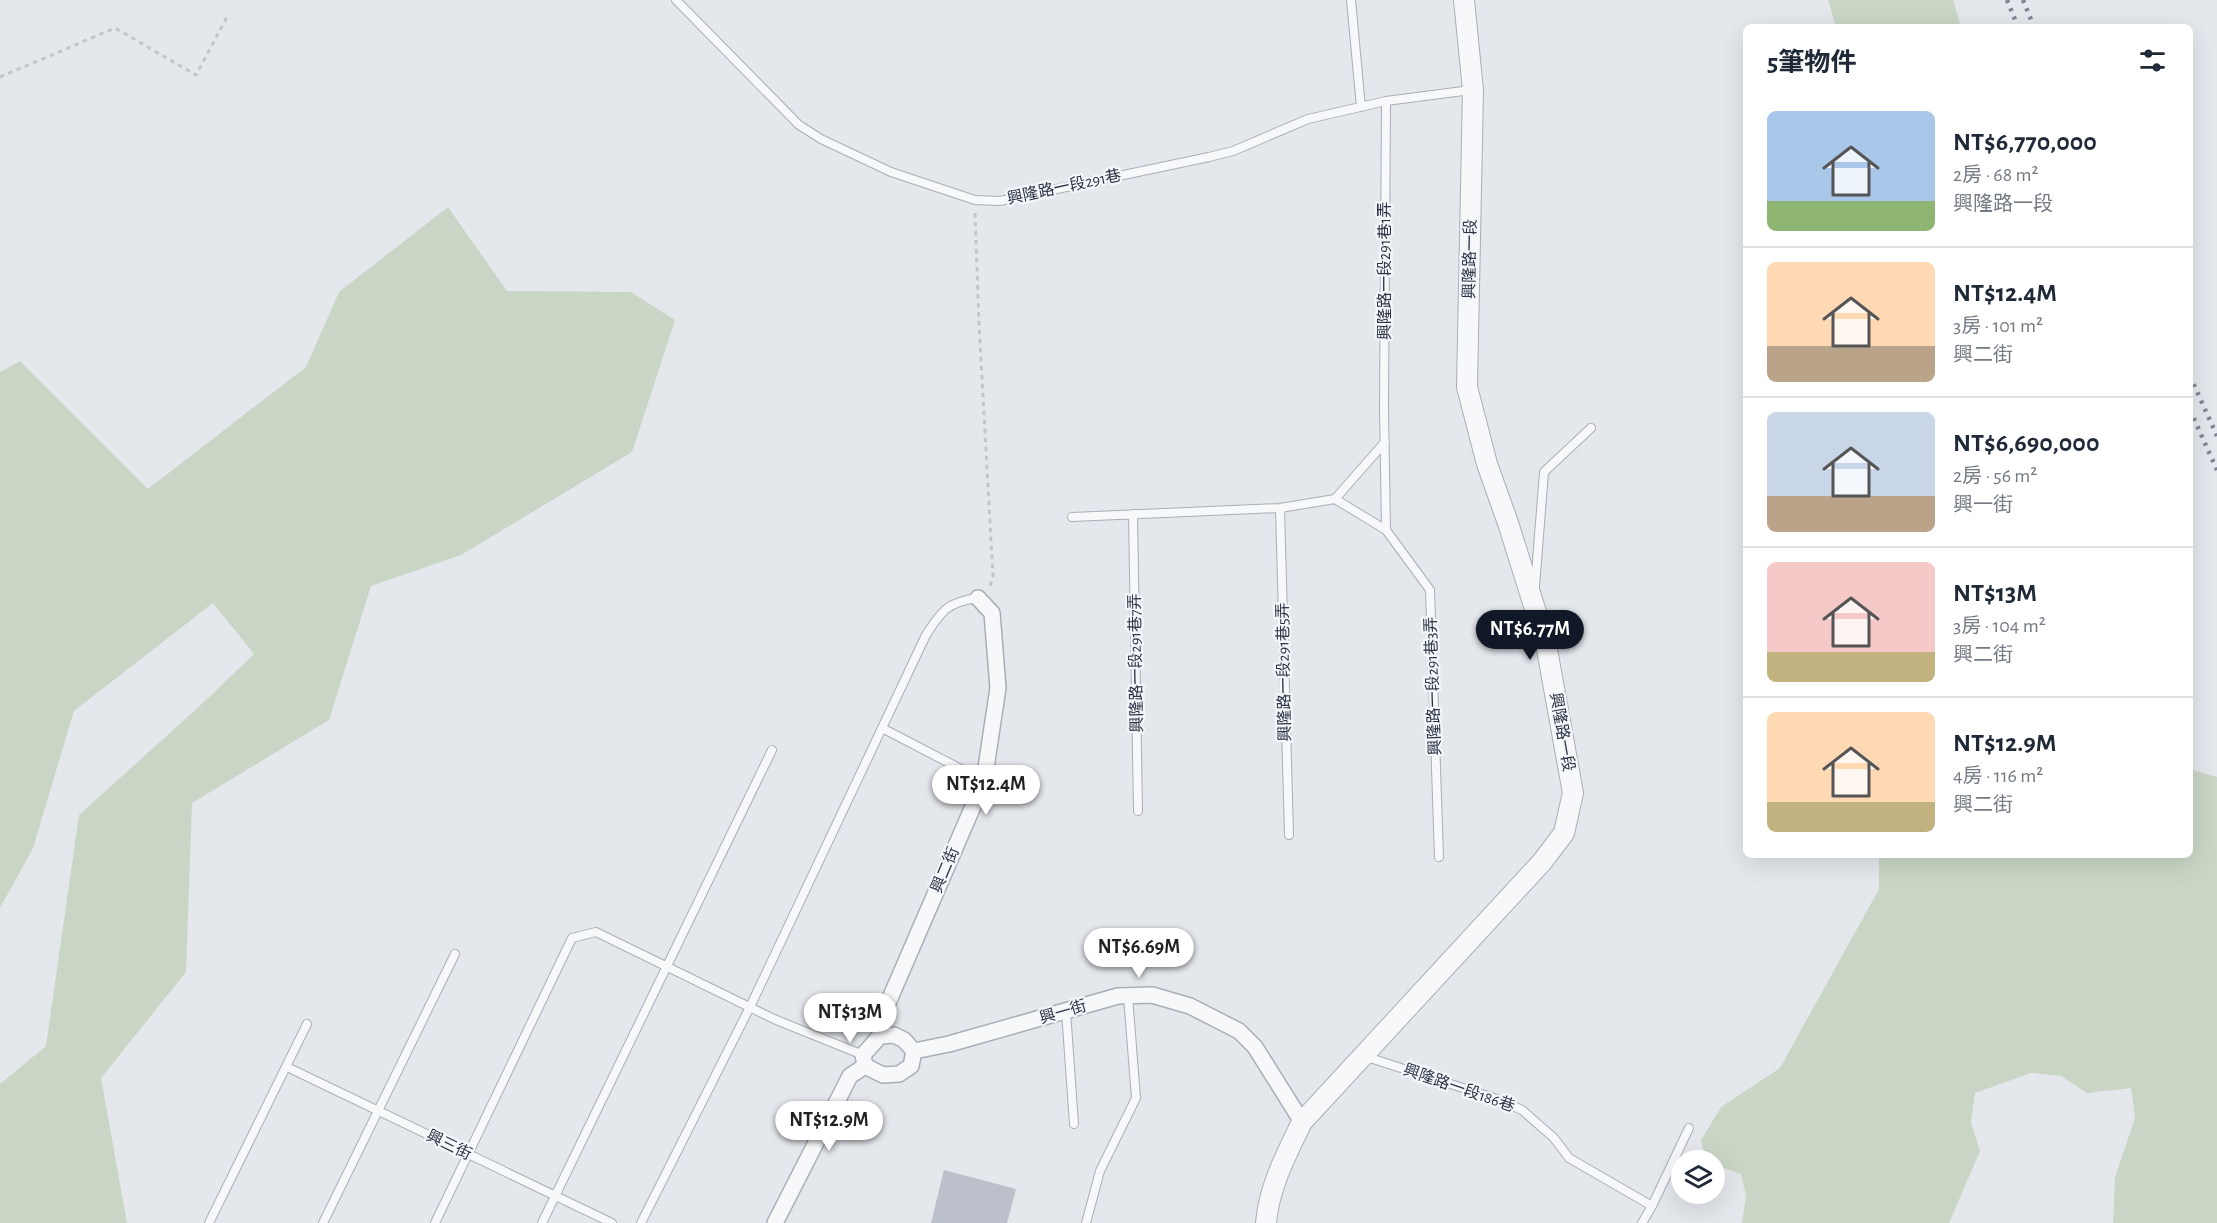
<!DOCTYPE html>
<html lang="zh-TW">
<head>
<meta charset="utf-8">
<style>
	:root { --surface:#fff; --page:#f2f2f3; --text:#1f2937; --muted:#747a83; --line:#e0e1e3; --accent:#111827 }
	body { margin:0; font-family:"Alegreya Sans","Noto Sans TC",sans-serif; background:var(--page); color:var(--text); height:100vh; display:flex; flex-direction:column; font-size:22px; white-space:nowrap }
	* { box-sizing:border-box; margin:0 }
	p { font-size:20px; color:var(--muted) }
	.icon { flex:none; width:33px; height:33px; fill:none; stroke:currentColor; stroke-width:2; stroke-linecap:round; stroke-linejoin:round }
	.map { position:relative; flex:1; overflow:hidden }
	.side { position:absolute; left:1743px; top:24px; width:450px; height:834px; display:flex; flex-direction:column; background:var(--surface); border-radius:9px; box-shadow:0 6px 24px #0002 }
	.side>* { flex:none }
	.buttons { position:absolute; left:1671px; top:1150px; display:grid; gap:12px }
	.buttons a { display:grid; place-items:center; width:54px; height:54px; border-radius:50%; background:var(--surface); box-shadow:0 6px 24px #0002; font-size:30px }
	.price { position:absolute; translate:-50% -51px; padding:0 14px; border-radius:21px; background:#fff; color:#222; font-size:20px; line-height:39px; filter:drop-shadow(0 2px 3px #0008) }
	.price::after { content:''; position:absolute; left:50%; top:36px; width:18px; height:14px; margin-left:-9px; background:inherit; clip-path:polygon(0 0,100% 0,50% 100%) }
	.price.current { background:var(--accent); color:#fff }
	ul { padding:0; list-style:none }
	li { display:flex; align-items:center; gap:18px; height:150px; padding:0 24px }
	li+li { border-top:2px solid var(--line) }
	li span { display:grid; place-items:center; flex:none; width:168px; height:120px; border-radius:9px; color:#555 }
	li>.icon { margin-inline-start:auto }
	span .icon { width:72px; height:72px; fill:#fffc; stroke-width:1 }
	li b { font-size:26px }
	h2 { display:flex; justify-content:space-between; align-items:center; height:72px; padding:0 24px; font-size:26px }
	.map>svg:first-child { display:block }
	.green { fill:#c9d6c5 }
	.building { fill:#bbc0ca }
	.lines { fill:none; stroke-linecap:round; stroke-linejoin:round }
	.service-casing { stroke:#a9aeb7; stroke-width:10 }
	.minor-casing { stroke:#a9aeb7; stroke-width:18 }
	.tertiary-casing { stroke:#a9aeb7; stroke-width:22 }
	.path { stroke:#c2c5cb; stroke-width:3; stroke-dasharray:4.5 4.5; stroke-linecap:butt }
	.service { stroke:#f7f8fa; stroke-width:8 }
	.minor { stroke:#f7f8fa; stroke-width:15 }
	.tertiary { stroke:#f7f8fa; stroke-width:20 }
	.rail { stroke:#7d8696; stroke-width:4.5; stroke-dasharray:3 6; stroke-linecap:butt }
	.labels { text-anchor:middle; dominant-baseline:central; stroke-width:4.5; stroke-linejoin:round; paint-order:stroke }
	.street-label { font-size:16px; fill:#2b3445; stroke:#f4f6f9 }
</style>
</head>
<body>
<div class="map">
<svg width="2217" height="1223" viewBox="0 0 2217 1223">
	<rect width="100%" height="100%" fill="#e4e7ec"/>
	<path class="green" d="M1828 0H1953L1961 27H1836Z
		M448 207 507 291 631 292 675 320 632 452 461 555 371 586 329 720 192 803 186 972 101 1078 127 1223H0V1084L46 1046 79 815 204 702 254 654 213 603 74 711 33 848 0 908V372L20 361 148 489 306 367 339 292Z
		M2190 769 2217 777V1223H2113L2115 1177 2135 1118 2131 1088 2087 1093 2061 1076 2031 1073 1975 1093 1971 1122 1980 1151 1949 1223H1742L1746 1196 1741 1174 1715 1165 1714 1161H1706L1701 1140 1721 1107 1780 1068 1879 889V855H2190Z"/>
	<path class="building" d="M944 1170 1016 1189 1007 1223H931Z"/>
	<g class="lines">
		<g class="service-casing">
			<path id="service" d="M676 0 799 125 821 139 891 172 975 200 1000 201 1209 157 1233 151 1308 119 1386 101 1471 90
				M1351 0 1361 107
				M1335 499 1386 530 1384 407 1386 101
				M1280 508 1289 835
				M1133 514 1138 811
				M1072 517 1280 508 1335 499 1385 442
				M1386 530 1430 590 1439 857
				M1535 586 1544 472 1591 428
				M882 728 984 781
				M1066 1011 1074 1124
				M1364 1059H1373L1500 1100 1522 1110 1554 1138 1569 1158 1652 1206 1689 1128
				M287 1067 612 1223
				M209 1223 307 1024
				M323 1223 455 954
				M435 1223 572 938 596 932 774 1019 863 1055
				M542 1223 772 750
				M641 1223 750 1007 926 635C942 610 948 602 978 598
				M1086 1223 1100 1171 1136 1098 1128 996
				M1642 1223 1652 1206"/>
		</g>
		<g class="minor-casing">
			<path id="minor" d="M894 1035 904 1040 914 1051 911 1066 899 1074 883 1075 865 1066 863 1055 880 1036Z
				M880 1036 881 1019 984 781 998 688 992 613 978 598
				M914 1051 949 1044 1118 996 1152 995 1190 1006 1239 1031 1255 1047 1302 1122
				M775 1223 850 1076 865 1066"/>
		</g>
		<g class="tertiary-casing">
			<path id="tertiary" d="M1266 1223C1269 1187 1286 1155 1302 1122L1542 862 1564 833 1573 793 1546 644 1508 523 1487 464 1467 387 1473 90 1464 0"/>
		</g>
		<path class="path" d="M0 77 115 28 196 75 227 17
			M975 213 979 324 993 577 990 586"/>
		<use href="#service" class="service"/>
		<use href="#minor" class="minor"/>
		<use href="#tertiary" class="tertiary"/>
		<path class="rail" d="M2007 0 2018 27
			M2023 0 2034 27
			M2190 376 2217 436
			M2190 410 2217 470"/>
	</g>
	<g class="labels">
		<g class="street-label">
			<text transform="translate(1064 187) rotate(-12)">興隆路一段291巷</text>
			<text transform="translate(1470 259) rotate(-89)">興隆路一段</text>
			<text transform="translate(1385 271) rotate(-90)">興隆路一段291巷1弄</text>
			<text transform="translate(1136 663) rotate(-91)">興隆路一段291巷7弄</text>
			<text transform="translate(1284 672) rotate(-91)">興隆路一段291巷5弄</text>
			<text transform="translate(1433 686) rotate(-92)">興隆路一段291巷3弄</text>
			<text transform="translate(1562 732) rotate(80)">興隆路一段</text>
			<text transform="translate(945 870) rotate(-67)">興二街</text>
			<text transform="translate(1063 1012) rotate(-16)">興一街</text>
			<text transform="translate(1459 1088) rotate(19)">興隆路一段186巷</text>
			<text transform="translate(449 1145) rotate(26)">興三街</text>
		</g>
	</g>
</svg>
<div class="buttons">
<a><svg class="icon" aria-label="layers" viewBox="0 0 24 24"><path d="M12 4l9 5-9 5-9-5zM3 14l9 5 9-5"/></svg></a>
</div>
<b class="price current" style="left:1530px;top:661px">NT$6.77M</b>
<b class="price" style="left:986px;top:816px">NT$12.4M</b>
<b class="price" style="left:1139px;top:979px">NT$6.69M</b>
<b class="price" style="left:850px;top:1044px">NT$13M</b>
<b class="price" style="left:829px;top:1152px">NT$12.9M</b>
<section class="side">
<h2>5筆物件<svg class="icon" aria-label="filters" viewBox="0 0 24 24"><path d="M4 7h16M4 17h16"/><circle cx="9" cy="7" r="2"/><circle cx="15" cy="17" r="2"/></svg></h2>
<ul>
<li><span style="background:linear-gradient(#a9c7e8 75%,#8fb573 0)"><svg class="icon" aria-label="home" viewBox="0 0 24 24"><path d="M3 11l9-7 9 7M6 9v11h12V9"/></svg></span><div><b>NT$6,770,000</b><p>2房 · 68 m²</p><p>興隆路一段</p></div></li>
<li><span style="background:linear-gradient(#ffd9b3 70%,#b9a48a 0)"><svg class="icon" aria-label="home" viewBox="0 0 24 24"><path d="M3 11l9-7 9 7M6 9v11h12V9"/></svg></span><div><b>NT$12.4M</b><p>3房 · 101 m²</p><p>興二街</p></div></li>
<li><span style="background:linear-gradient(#c9d6e8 70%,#b9a48a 0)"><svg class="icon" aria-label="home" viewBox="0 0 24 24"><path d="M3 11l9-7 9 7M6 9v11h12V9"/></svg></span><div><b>NT$6,690,000</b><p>2房 · 56 m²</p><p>興一街</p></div></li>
<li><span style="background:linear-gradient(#f6c9c9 75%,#c2b280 0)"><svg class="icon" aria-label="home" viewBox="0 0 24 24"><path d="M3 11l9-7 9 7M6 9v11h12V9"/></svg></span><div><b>NT$13M</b><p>3房 · 104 m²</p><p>興二街</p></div></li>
<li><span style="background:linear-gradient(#ffd9b3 75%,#c2b280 0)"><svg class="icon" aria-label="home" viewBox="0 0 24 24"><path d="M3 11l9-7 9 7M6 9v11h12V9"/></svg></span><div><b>NT$12.9M</b><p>4房 · 116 m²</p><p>興二街</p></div></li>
</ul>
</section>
</div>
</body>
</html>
